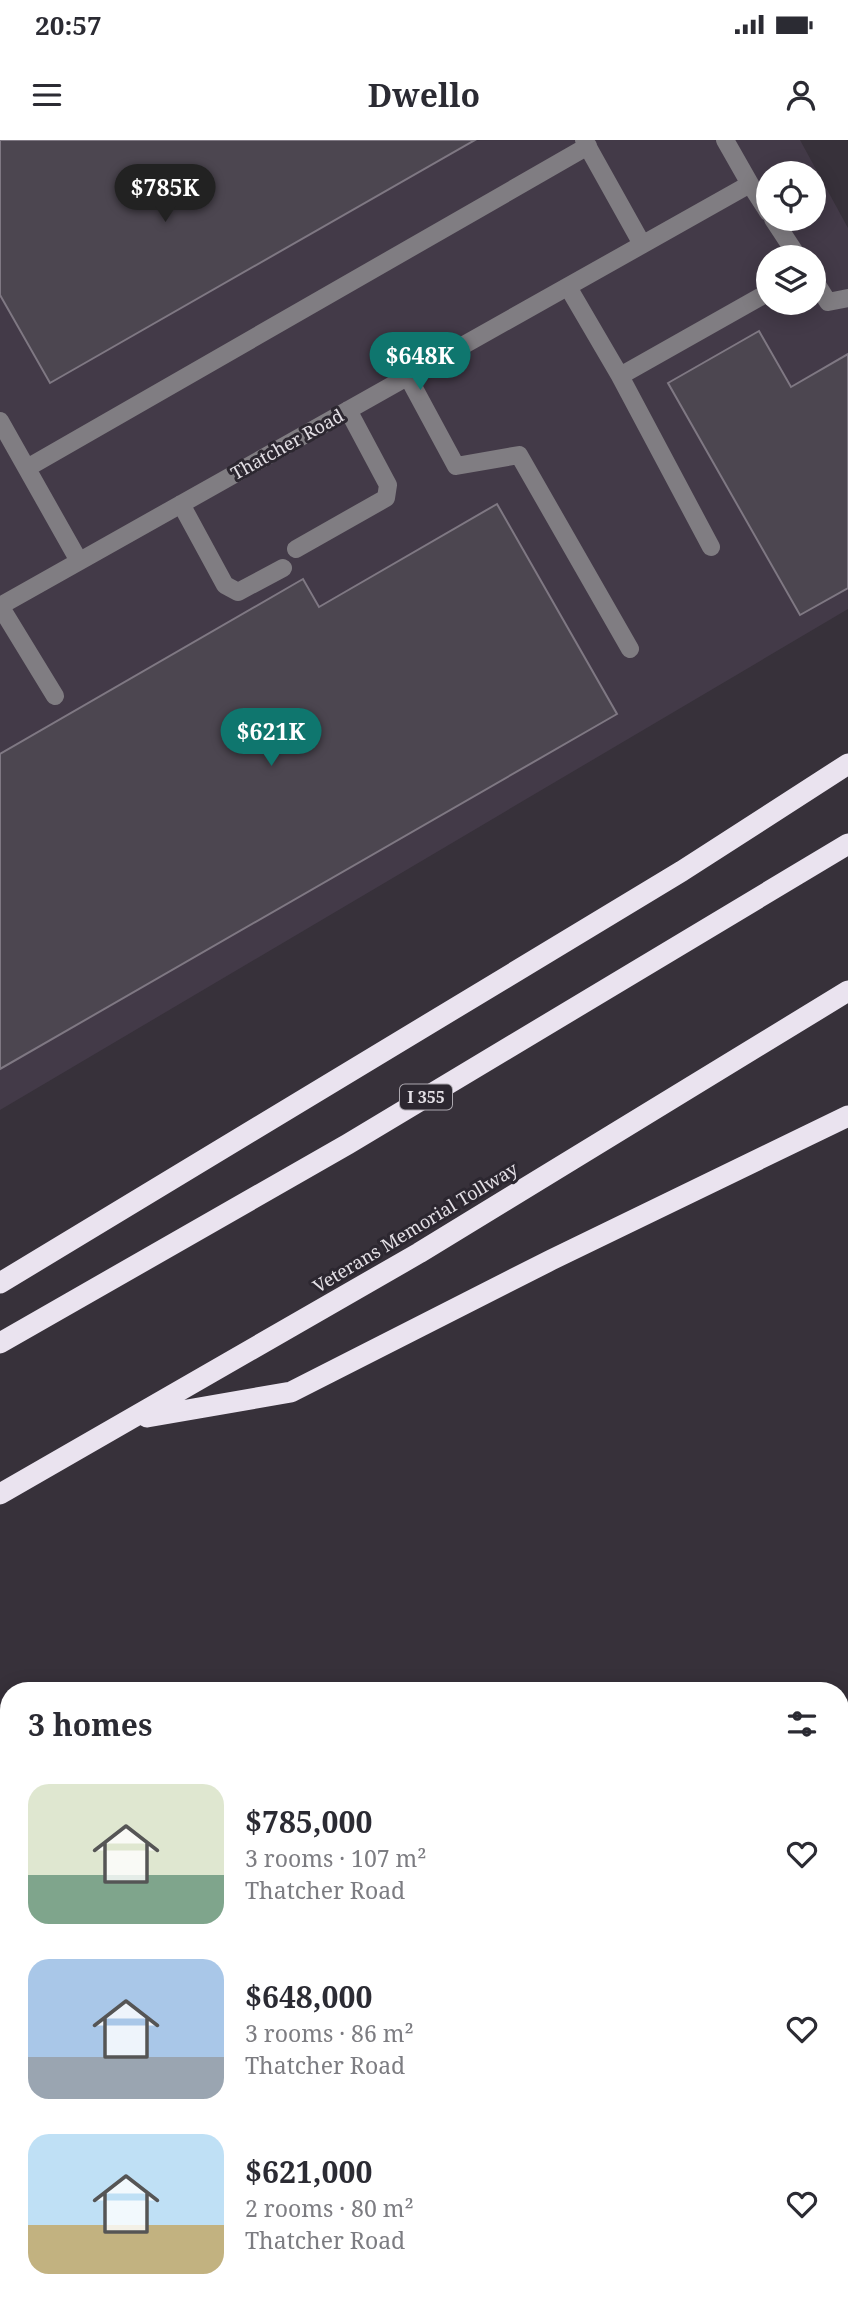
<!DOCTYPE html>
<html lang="en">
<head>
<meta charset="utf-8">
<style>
	:root { --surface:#fff; --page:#f2f2f3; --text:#2b2b33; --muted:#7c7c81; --accent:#0f766e }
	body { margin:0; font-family:"Noto Serif",serif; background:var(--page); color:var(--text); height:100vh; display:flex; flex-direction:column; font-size:26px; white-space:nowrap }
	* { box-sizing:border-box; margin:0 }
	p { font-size:23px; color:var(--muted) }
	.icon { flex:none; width:38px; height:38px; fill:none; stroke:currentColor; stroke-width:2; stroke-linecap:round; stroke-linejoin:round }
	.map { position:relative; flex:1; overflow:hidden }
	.side { position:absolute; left:0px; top:1542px; width:849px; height:625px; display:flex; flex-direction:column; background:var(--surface); border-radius:28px 28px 0 0; box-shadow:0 4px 18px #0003 }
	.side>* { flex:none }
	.tools { position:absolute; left:756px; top:21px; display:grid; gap:14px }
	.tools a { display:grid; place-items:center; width:70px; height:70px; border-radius:50%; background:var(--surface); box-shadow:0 4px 18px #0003; font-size:35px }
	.price { position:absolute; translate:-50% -60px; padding:0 16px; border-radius:24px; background:var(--accent); color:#fff; font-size:23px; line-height:46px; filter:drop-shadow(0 2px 4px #0008) }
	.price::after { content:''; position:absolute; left:50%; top:42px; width:21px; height:16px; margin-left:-10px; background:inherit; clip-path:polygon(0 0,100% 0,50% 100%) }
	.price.current { background:#222; color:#fff }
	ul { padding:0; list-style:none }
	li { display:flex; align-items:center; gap:21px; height:175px; padding:0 28px }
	li span { display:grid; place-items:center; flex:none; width:196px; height:140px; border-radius:21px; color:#555 }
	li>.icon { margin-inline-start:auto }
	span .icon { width:84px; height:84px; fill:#fffc; stroke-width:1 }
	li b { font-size:30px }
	h2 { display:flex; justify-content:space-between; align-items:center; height:84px; padding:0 28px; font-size:30px }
	.status { display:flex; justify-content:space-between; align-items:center; height:49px; padding:0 35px; background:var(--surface); direction:ltr }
	.status svg { height:19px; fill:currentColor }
	header { display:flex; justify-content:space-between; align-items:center; height:91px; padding:0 28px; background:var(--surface); font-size:32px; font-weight:700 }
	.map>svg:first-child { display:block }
	.built { fill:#433a48; fill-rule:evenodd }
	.building { fill:#4c4650; stroke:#7f7883; stroke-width:2 }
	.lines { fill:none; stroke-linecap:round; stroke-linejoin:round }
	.minor { stroke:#807d82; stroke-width:18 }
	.highway { stroke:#eae3ef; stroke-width:21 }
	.labels { text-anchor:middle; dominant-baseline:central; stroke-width:6; stroke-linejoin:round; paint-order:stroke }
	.shield { fill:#2c2730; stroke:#aca8af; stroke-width:2 }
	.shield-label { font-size:16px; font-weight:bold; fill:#e3dfe5 }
	.street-label { font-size:18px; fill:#e3dfe5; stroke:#2c2730 }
</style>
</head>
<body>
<div class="status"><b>20:57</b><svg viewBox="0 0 49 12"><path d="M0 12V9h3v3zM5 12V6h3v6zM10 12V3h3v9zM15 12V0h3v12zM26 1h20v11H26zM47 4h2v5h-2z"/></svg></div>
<header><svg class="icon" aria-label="menu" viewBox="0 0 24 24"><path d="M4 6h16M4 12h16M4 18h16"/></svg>Dwello<svg class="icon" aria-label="person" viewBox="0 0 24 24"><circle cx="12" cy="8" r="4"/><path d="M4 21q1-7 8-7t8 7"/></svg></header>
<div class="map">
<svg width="848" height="2166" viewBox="0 0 848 2166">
	<rect width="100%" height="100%" fill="#37313a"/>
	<path class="built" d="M0 0H800L848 88V469L0 970ZM768 33H814V79H768ZM768 117H814V163H768Z"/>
	<path class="building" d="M0 0H475L50 243 0 155Z
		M759 191 791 247 848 214V448L800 475 668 243Z
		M497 364 617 574 0 929V614L303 439 319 467Z
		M840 1598 848 1611V1635L840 1640Z
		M845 1728 848 1787 840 1791V1731Z
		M848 2066V2121L847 2122 840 2109V2071Z
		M790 2158 792 2166H698L694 2159Z"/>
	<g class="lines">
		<path class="minor" d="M584 0 642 104
			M750 44 768 72
			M773 79 798 117
			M814 140 828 162 848 158
			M568 147 620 236 767 153
			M620 236 711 407
			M408 237 456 326 519 315 630 509
			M0 281 79 421
			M27 328 588 6
			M181 364 225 445 238 452 283 428
			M296 409 386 358 388 345 348 270
			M0 466 750 44 725 0
			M0 466 55 556
			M840 1928 848 1924
			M0 2127 9 2122
			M312 2158 314 2166"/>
		<path class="highway" d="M0 1143 682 731 848 624
			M0 1203 348 1004 848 704
			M147 1277 291 1252 551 1120 848 976
			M0 1354 419 1113 848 851"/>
	</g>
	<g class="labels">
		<rect class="shield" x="400" y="944.5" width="52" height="25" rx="5"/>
		<g class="shield-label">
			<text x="426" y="957">I 355</text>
		</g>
		<g class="street-label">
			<text transform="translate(287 304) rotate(-29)">Thatcher Road</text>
			<text transform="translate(415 1087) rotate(-31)">Veterans Memorial Tollway</text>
		</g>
	</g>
</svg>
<div class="tools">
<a><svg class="icon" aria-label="locate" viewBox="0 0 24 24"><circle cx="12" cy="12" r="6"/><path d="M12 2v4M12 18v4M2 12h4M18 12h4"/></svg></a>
<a><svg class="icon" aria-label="layers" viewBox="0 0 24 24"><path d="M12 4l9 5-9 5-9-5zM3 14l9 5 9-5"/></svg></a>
</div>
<b class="price current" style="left:165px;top:84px">$785K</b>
<b class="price" style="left:420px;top:252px">$648K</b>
<b class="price" style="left:271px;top:628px">$621K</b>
<section class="side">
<h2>3 homes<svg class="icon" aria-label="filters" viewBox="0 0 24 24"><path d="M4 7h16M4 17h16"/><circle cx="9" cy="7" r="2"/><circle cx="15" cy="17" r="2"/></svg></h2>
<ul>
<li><span style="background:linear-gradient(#dfe7d0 65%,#7fa58c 0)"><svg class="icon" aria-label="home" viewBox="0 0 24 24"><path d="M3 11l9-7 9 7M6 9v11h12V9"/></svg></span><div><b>$785,000</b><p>3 rooms · 107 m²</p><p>Thatcher Road</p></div><svg class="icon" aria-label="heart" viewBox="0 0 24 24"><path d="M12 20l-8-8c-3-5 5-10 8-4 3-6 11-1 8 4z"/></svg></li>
<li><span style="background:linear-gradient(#a9c7e8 70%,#9aa5b1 0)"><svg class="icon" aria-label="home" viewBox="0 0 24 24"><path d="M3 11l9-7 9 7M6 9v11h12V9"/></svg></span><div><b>$648,000</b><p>3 rooms · 86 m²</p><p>Thatcher Road</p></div><svg class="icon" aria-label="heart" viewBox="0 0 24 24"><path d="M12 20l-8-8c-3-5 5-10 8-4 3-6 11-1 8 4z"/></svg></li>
<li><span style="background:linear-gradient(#bfe0f5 65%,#c2b280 0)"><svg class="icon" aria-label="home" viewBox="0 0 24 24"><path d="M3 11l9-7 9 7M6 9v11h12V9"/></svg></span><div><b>$621,000</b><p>2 rooms · 80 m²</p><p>Thatcher Road</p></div><svg class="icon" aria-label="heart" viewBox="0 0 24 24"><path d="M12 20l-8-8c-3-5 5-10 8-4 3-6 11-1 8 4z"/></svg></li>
</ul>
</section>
</div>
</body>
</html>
